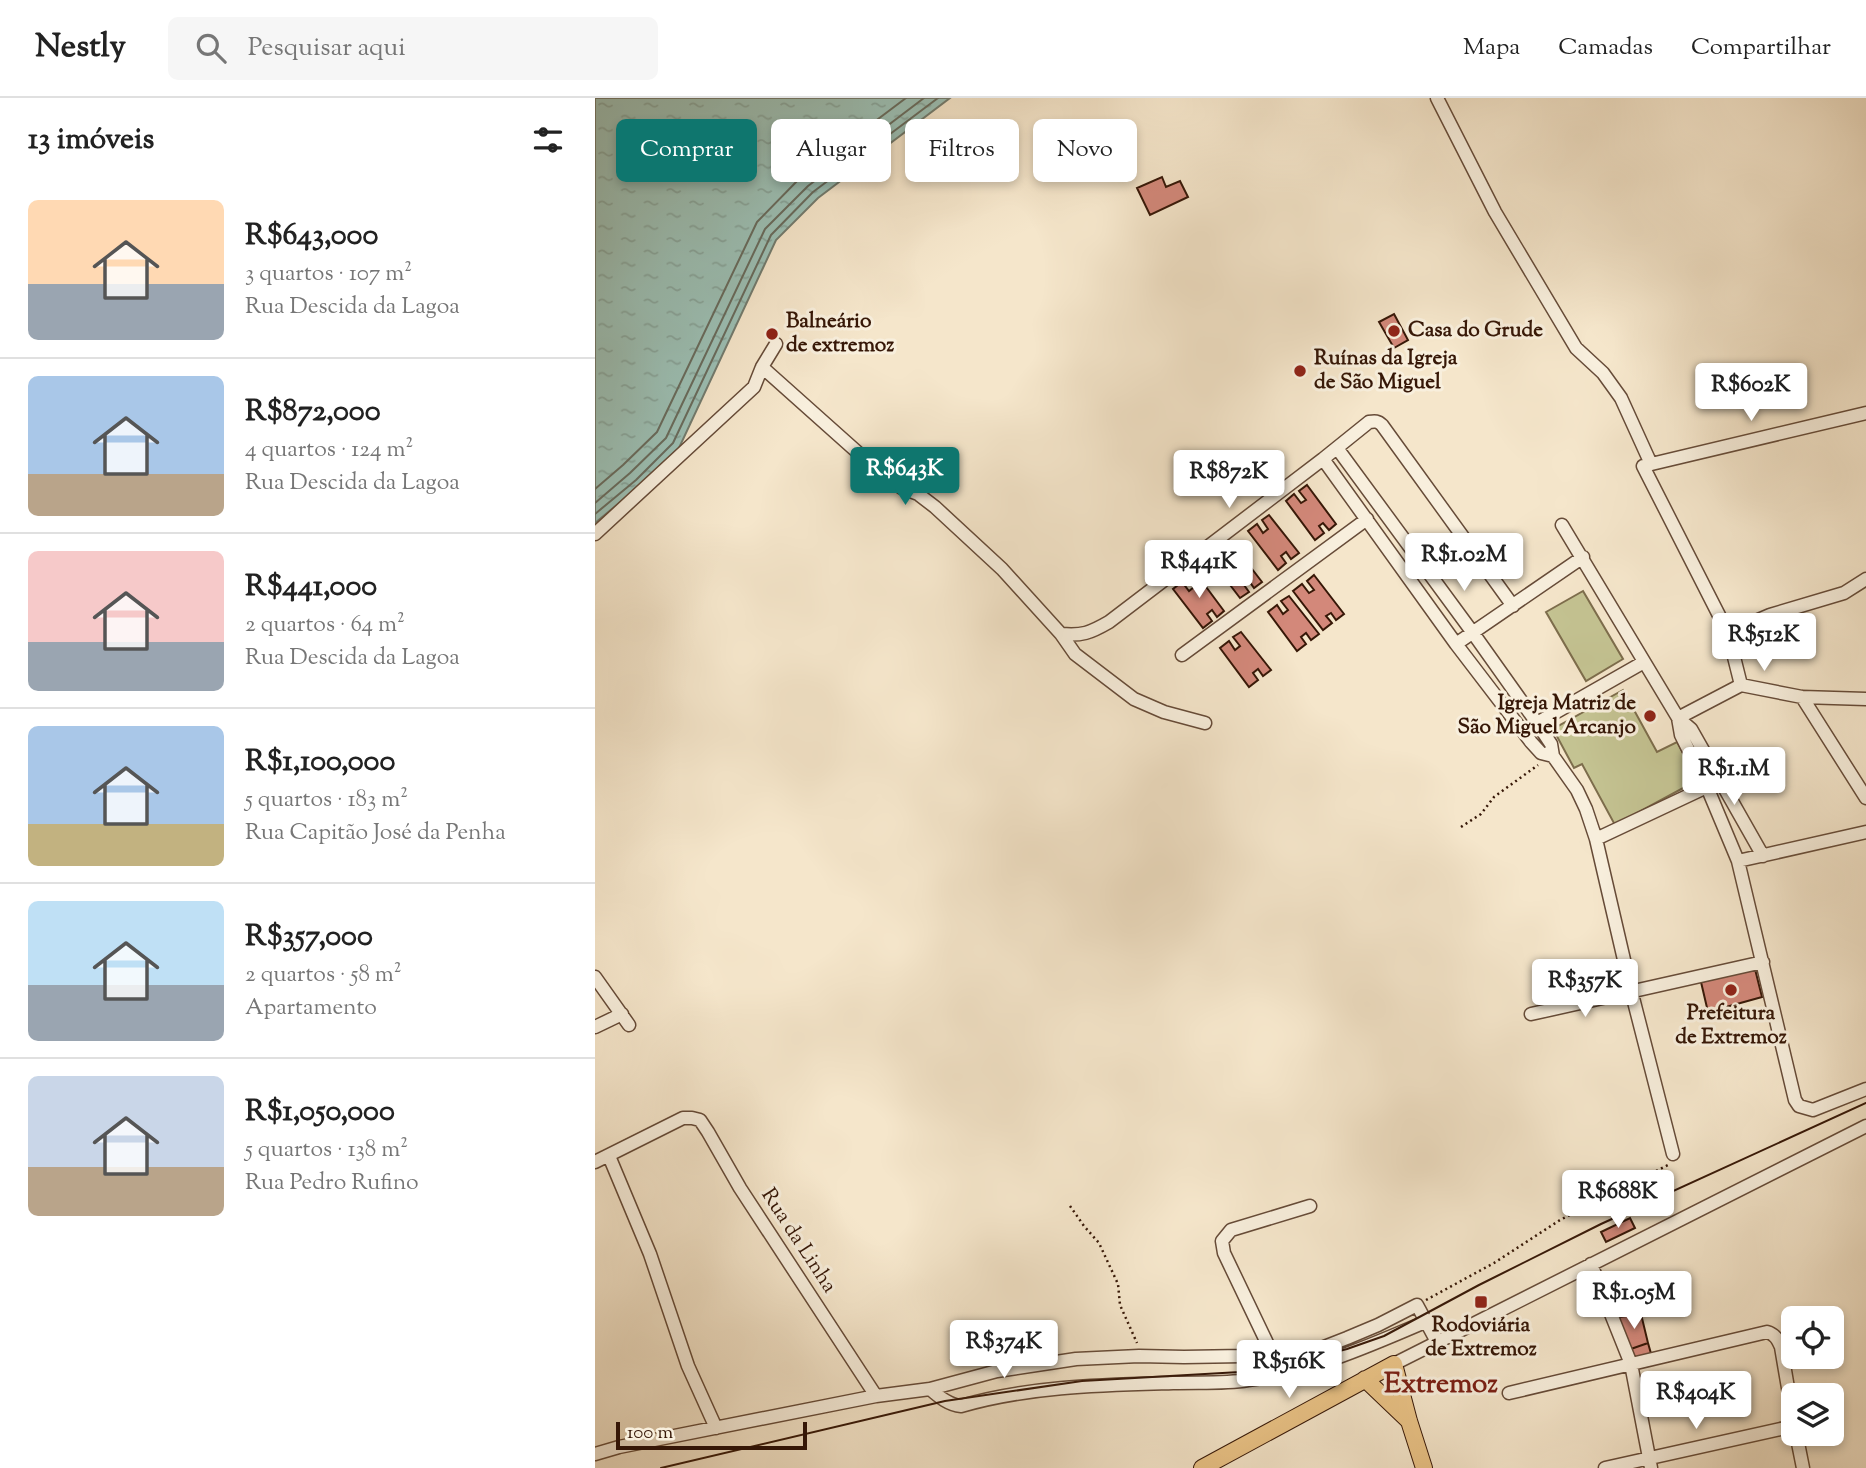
<!DOCTYPE html>
<html lang="pt">
<head>
<meta charset="utf-8">
<style>
	:root { --surface:#fff; --page:#f6f6f6; --text:#222; --muted:#767676; --line:#e0e0e0; --accent:#0f766e }
	body { margin:0; font-family:"Sorts Mill Goudy",serif; background:var(--page); color:var(--text); height:100vh; display:flex; flex-direction:column; font-size:26px; white-space:nowrap }
	* { box-sizing:border-box; margin:0 }
	p { font-size:23px; color:var(--muted) }
	.icon { flex:none; width:38px; height:38px; fill:none; stroke:currentColor; stroke-width:2; stroke-linecap:round; stroke-linejoin:round }
	.map { position:relative; flex:1; overflow:hidden }
	.details { display:flex; flex-direction:column; background:var(--surface); width:595px }
	.details>* { flex:none }
	.top-card { position:absolute; left:21px; top:21px; width:665px; height:63px; display:flex; gap:14px }
	.controls { position:absolute; left:1186px; top:1208px; display:grid; gap:14px }
	.controls a { display:grid; place-items:center; width:63px; height:63px; border-radius:10px; background:var(--surface); box-shadow:0 4px 10px #0003; font-size:35px }
	.scale { position:absolute; left:21px; bottom:18px; width:191px; box-sizing:border-box; padding-left:7px; border:4px solid #361707; border-top:0; font-size:19px; line-height:24px; white-space:nowrap; color:#361707; -webkit-text-stroke:5px #f8efdd; paint-order:stroke }
	.price { position:absolute; translate:-50% -60px; padding:0 16px; border-radius:7px; background:#fff; color:#222; font-size:23px; line-height:46px; filter:drop-shadow(0 2px 4px #0008) }
	.price::after { content:''; position:absolute; left:50%; top:42px; width:21px; height:16px; margin-left:-10px; background:inherit; clip-path:polygon(0 0,100% 0,50% 100%) }
	.price.active { background:var(--accent); color:#fff }
	ul { padding:0; list-style:none }
	li { display:flex; align-items:center; gap:21px; height:175px; padding:0 28px }
	li+li { border-top:2px solid var(--line) }
	li span { display:grid; place-items:center; flex:none; width:196px; height:140px; border-radius:10px; color:#555 }
	li>.icon { margin-inline-start:auto }
	span .icon { width:84px; height:84px; fill:#fffc; stroke-width:1 }
	li b { font-size:30px }
	h2 { display:flex; justify-content:space-between; align-items:center; height:84px; padding:0 28px; font-size:30px }
	.tag { padding:0 24px; border-radius:10px; background:var(--surface); box-shadow:0 4px 10px #0003; font-size:24px; line-height:63px }
	.tag.active { background:var(--accent); color:#fff }
	header { display:flex; align-items:center; gap:42px; box-sizing:border-box; height:98px; padding:0 35px; background:var(--surface); border-bottom:2px solid var(--line) }
	header strong { font-size:33px }
	nav { display:flex; gap:38px; margin-inline-start:auto; font-size:24px }
	.search { width:490px; height:63px; background:var(--page); display:flex; align-items:center; gap:18px; box-sizing:border-box; padding:0 24px; border-radius:10px; color:var(--muted); font-size:26px }
	main { display:flex; flex:1; min-height:0 }
	.map>svg:first-child { display:block }
	.park { fill:#c4c392; stroke:#7d6d4c; stroke-width:2 }
	.water { fill:url(#water-ripples); stroke:#737c6f; stroke-width:2 }
	.lines { fill:none; stroke-linecap:round; stroke-linejoin:round }
	.shore { stroke:#696c5e; stroke-width:2 }
	.building { fill:#d3887a; stroke:#361707; stroke-width:2 }
	.minor-casing { stroke:#664b38; stroke-width:15 }
	.major-casing { stroke:#361707; stroke-width:18 }
	.path { stroke:#361707; stroke-width:2.5; stroke-dasharray:2 3.5; stroke-linecap:butt }
	.minor { stroke:#f8efdd; stroke-width:12 }
	.major { stroke:#eac386; stroke-width:16 }
	.tram { stroke:#361707; stroke-width:2 }
	.poi-dot { fill:#8f2418; stroke:#f8efdd; stroke-width:2.5 }
	.labels { text-anchor:middle; dominant-baseline:central; stroke-width:6; stroke-linejoin:round; paint-order:stroke }
	.poi-label { font-size:21px; font-weight:bold; fill:#361707; stroke:#f8efdd; text-anchor:start }
	.street-label { font-size:21px; fill:#361707; stroke:#f8efdd }
	.district-label { font-size:28px; font-weight:bold; fill:#7a1f14; stroke:#f8efdd }
</style>
</head>
<body>
<header>
<strong>Nestly</strong>
<div class="search"><svg class="icon" aria-label="search" viewBox="0 0 24 24"><circle cx="10" cy="10" r="6"/><path d="M15 15l6 6"/></svg>Pesquisar aqui</div>
<nav><a>Mapa</a><a>Camadas</a><a>Compartilhar</a></nav>
</header>
<main>
<section class="details">
<h2>13 imóveis<svg class="icon" aria-label="filters" viewBox="0 0 24 24"><path d="M4 7h16M4 17h16"/><circle cx="9" cy="7" r="2"/><circle cx="15" cy="17" r="2"/></svg></h2>
<ul>
<li><span style="background:linear-gradient(#ffd9b3 60%,#9aa5b1 0)"><svg class="icon" aria-label="home" viewBox="0 0 24 24"><path d="M3 11l9-7 9 7M6 9v11h12V9"/></svg></span><div><b>R$643,000</b><p>3 quartos · 107 m²</p><p>Rua Descida da Lagoa</p></div></li>
<li><span style="background:linear-gradient(#a9c7e8 70%,#b9a48a 0)"><svg class="icon" aria-label="home" viewBox="0 0 24 24"><path d="M3 11l9-7 9 7M6 9v11h12V9"/></svg></span><div><b>R$872,000</b><p>4 quartos · 124 m²</p><p>Rua Descida da Lagoa</p></div></li>
<li><span style="background:linear-gradient(#f6c9c9 65%,#9aa5b1 0)"><svg class="icon" aria-label="home" viewBox="0 0 24 24"><path d="M3 11l9-7 9 7M6 9v11h12V9"/></svg></span><div><b>R$441,000</b><p>2 quartos · 64 m²</p><p>Rua Descida da Lagoa</p></div></li>
<li><span style="background:linear-gradient(#a9c7e8 70%,#c2b280 0)"><svg class="icon" aria-label="home" viewBox="0 0 24 24"><path d="M3 11l9-7 9 7M6 9v11h12V9"/></svg></span><div><b>R$1,100,000</b><p>5 quartos · 183 m²</p><p>Rua Capitão José da Penha</p></div></li>
<li><span style="background:linear-gradient(#bfe0f5 60%,#9aa5b1 0)"><svg class="icon" aria-label="home" viewBox="0 0 24 24"><path d="M3 11l9-7 9 7M6 9v11h12V9"/></svg></span><div><b>R$357,000</b><p>2 quartos · 58 m²</p><p>Apartamento</p></div></li>
<li><span style="background:linear-gradient(#c9d6e8 65%,#b9a48a 0)"><svg class="icon" aria-label="home" viewBox="0 0 24 24"><path d="M3 11l9-7 9 7M6 9v11h12V9"/></svg></span><div><b>R$1,050,000</b><p>5 quartos · 138 m²</p><p>Rua Pedro Rufino</p></div></li>
</ul>
</section>
<div class="map">
<svg width="1271" height="1370" viewBox="0 0 1271 1370">
	<defs>
		<pattern id="water-ripples" width="26" height="14" patternUnits="userSpaceOnUse" patternTransform="scale(1.75)"><rect width="26" height="14" fill="#9cc0b5"/><path d="M2 4q2-2 4 0t4 0M15 11q2-2 4 0t4 0" fill="none" stroke="#87a49a"/></pattern>
	</defs>
	<rect width="100%" height="100%" fill="#f5e6cb"/>
	<filter id="stains"><feTurbulence type="fractalNoise" baseFrequency=".00286" numOctaves="4"/><feColorMatrix values="0 0 0 0 .2 0 0 0 0 .09 0 0 0 0 .02 0 0 0 .5 -.17"/></filter>
	<radialGradient id="worn" r=".72"><stop offset=".6" stop-color="#630" stop-opacity="0"/><stop offset="1" stop-color="#630" stop-opacity=".3"/></radialGradient>
	<path class="park" d="M988 493 1028 561 991 583 951 514Z
		M1028 592 1062 654 1082 644 1103 682 1020 727 987 666 979 670 958 631Z"/>
	<path class="water" d="M0 0H355L223 100 181 142 84 350 46 387 0 425Z"/>
	<g class="lines">
		<path class="shore" d="M0 391 28 367 62 334 162 124 206 79 311 0
			M0 405 35 375 71 340 170 131 213 88 329 0
			M0 416 41 382 78 345 176 137 218 94 343 0"/>
	</g>
	<path class="building" d="M567 79 571 89 585 83 593 99 555 117 542 90Z
		M799 216 813 242 799 250 784 224Z
		M712 387 741 426 734 432 728 425 724 428 729 435 720 442 691 403 699 396 706 405 711 402 704 393Z
		M674 417 704 455 696 461 691 454 686 458 691 465 683 472 653 433 662 426 668 435 673 431 667 422Z
		M637 445 667 484 659 490 654 483 649 487 654 494 645 500 616 462 624 455 631 464 636 460 629 451Z
		M600 474 629 513 622 519 617 512 612 516 617 523 608 530 578 491 587 484 594 493 599 489 592 480Z
		M719 477 749 516 741 522 736 515 731 518 737 525 728 532 698 493 707 486 714 495 719 492 712 483Z
		M694 498 724 536 716 542 711 535 706 539 711 546 702 553 673 514 682 507 688 516 693 512 686 503Z
		M646 534 676 572 668 578 663 571 658 575 663 582 654 589 625 550 634 543 640 552 645 548 638 539Z
		M1160 871 1167 899 1113 914 1106 884Z
		M1035 1120 1040 1130 1011 1144 1006 1134Z
		M1046 1216 1053 1245 1033 1252 1024 1219Z
		M1053 1245 1057 1259 1038 1262 1033 1252Z"/>
	<g class="lines">
		<g class="minor-casing">
			<path id="minor" d="M842 0 900 114 981 250 1008 275 1026 300 1056 366
				M167 269 288 377 307 390 323 396 340 409 407 471 466 536 480 556 539 601 569 614 610 625
				M742 350 878 535 942 625 956 646 958 658 982 692 991 711 1001 741 1036 892 1078 1056
				M728 361 861 546 936 644 946 655 958 658
				M967 427 1083 620 1086 637 1112 689 1143 763 1200 1002 1204 1008 1218 1012 1271 991
				M0 436 159 289 167 269 181 246
				M1133 535 1175 517 1249 495 1271 481
				M466 536C487 538 495 535 514 524L728 361 774 324C780 323 783 323 787 327L918 508
				M861 546 988 459
				M587 557 772 421
				M1146 587 1133 535 1048 368 1271 315
				M1207 599 1271 700
				M942 625 1049 564
				M1001 741 1118 686
				M1168 758 1096 631 1083 620 1146 587 1207 599 1271 601
				M1143 763 1271 734
				M0 879 34 927
				M936 916 1168 864
				M0 929 27 916
				M14 1058 55 1156 93 1268 121 1330
				M0 1064 88 1020H97L105 1022 113 1034 145 1090 281 1298
				M996 1166 1036 1266 1056 1370
				M678 1254 673 1247 629 1155 627 1143 636 1132 715 1108
				M799 1266 1271 1028
				M335 1291 402 1273 481 1261 544 1258 589 1259 648 1258 678 1254 688 1256 706 1254 729 1249 752 1240 783 1227 822 1207 842 1244
				M914 1295 1172 1234C1180 1236 1183 1242 1186 1249L1199 1325
				M1201 1335 1208 1370
				M0 1356 24 1349 281 1298 335 1291C344 1299 354 1307 366 1308 435 1288 508 1287 578 1285 603 1284 629 1286 653 1282 715 1274 774 1248 830 1224
				M1010 1370 1199 1328"/>
		</g>
		<g class="major-casing">
			<path id="major" d="M770 1281 814 1323
				M607 1370 799 1266 814 1323 829 1370"/>
		</g>
		<path class="path" d="M866 729 886 716 899 699 943 667
			M475 1108 489 1128 504 1145 523 1186 525 1207 542 1245
			M831 1202 899 1165 965 1122 1073 1067"/>
		<use href="#minor" class="minor"/>
		<use href="#major" class="major"/>
		<path class="tram" d="M66 1370 350 1303 487 1283 645 1274 695 1266 752 1251 789 1238 884 1187 1006 1126 1271 1005"/>
	</g>
	<g class="poi-dot">
		<circle cx="799" cy="233" r="7"/>
		<circle cx="177" cy="236" r="7"/>
		<circle cx="705" cy="273" r="7"/>
		<circle cx="1055" cy="618" r="7"/>
		<circle cx="1136" cy="892" r="7"/>
		<rect x="879" y="1197" width="14" height="14" rx="3.5"/>
	</g>
	<g class="labels">
		<g class="poi-label">
			<text x="191" y="224">Balneário<tspan x="191" dy="24">de extremoz</tspan></text>
			<text x="813" y="233">Casa do Grude</text>
			<text x="719" y="261">Ruínas da Igreja<tspan x="719" dy="24">de São Miguel</tspan></text>
			<text x="1041" y="606" text-anchor="end">Igreja Matriz de<tspan x="1041" dy="24">São Miguel Arcanjo</tspan></text>
			<text x="1136" y="916" text-anchor="middle">Prefeitura<tspan x="1136" dy="24">de Extremoz</tspan></text>
			<text x="886" y="1228" text-anchor="middle">Rodoviária<tspan x="886" dy="24">de Extremoz</tspan></text>
		</g>
		<g class="street-label">
			<text transform="translate(203 1143) rotate(57)">Rua da Linha</text>
		</g>
		<g class="district-label">
			<text x="846" y="1287">Extremoz</text>
		</g>
	</g>
	<rect width="100%" height="100%" filter="url(#stains)"/>
	<rect width="100%" height="100%" fill="url(#worn)"/>
</svg>
<div class="controls">
<a><svg class="icon" aria-label="locate" viewBox="0 0 24 24"><circle cx="12" cy="12" r="6"/><path d="M12 2v4M12 18v4M2 12h4M18 12h4"/></svg></a>
<a><svg class="icon" aria-label="layers" viewBox="0 0 24 24"><path d="M12 4l9 5-9 5-9-5zM3 14l9 5 9-5"/></svg></a>
</div>
<div class="scale">100 m</div>
<b class="price" style="left:1156px;top:325px">R$602K</b>
<b class="price active" style="left:310px;top:409px">R$643K</b>
<b class="price" style="left:634px;top:412px">R$872K</b>
<b class="price" style="left:869px;top:495px">R$1.02M</b>
<b class="price" style="left:604px;top:502px">R$441K</b>
<b class="price" style="left:1169px;top:575px">R$512K</b>
<b class="price" style="left:1139px;top:709px">R$1.1M</b>
<b class="price" style="left:990px;top:921px">R$357K</b>
<b class="price" style="left:1023px;top:1132px">R$688K</b>
<b class="price" style="left:1039px;top:1233px">R$1.05M</b>
<b class="price" style="left:409px;top:1282px">R$374K</b>
<b class="price" style="left:694px;top:1302px">R$516K</b>
<b class="price" style="left:1101px;top:1333px">R$404K</b>
<div class="top-card">
<a class="tag active">Comprar</a>
<a class="tag">Alugar</a>
<a class="tag">Filtros</a>
<a class="tag">Novo</a>
</div>
</div>
</main>
</body>
</html>
